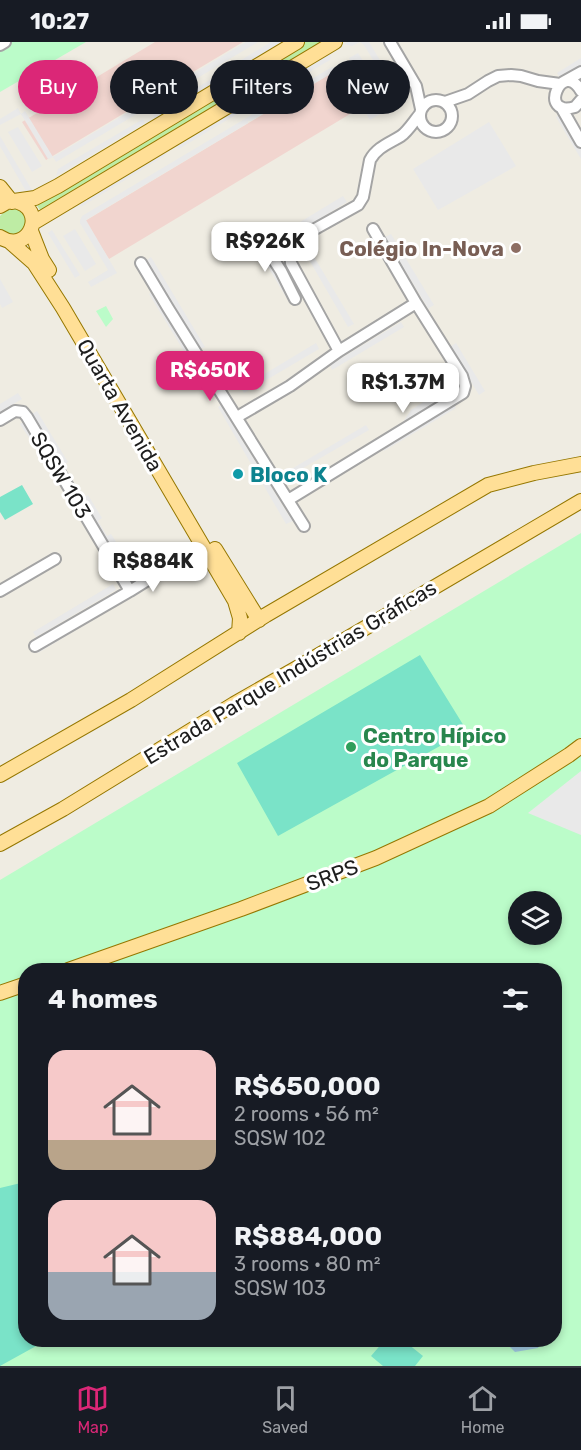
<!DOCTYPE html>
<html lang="en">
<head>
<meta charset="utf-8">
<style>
	:root { --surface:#171b24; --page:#242831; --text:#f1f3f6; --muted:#9ea1a6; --line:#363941; --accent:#db2777 }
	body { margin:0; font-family:Rubik,sans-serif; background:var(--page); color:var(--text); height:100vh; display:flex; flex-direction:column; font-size:22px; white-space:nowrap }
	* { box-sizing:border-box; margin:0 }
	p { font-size:20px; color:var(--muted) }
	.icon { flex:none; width:33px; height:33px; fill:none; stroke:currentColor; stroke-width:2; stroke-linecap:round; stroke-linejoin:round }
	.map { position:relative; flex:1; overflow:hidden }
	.sheet { position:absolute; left:18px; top:921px; width:544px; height:384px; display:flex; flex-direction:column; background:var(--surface); border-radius:24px; box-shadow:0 3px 9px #0003 }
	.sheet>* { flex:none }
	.banner { position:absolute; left:18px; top:18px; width:546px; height:54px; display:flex; gap:12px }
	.buttons { position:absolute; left:508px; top:849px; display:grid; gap:12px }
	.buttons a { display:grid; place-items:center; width:54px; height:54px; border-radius:50%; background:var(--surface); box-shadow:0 3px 9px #0003; font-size:30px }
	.price { position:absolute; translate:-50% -51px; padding:0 14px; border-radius:12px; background:#fff; color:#222; font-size:20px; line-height:39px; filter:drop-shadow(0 2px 3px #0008) }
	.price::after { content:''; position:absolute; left:50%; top:36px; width:18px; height:14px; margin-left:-9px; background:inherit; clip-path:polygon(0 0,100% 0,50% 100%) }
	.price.on { background:var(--accent); color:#fff }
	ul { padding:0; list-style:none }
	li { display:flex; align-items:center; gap:18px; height:150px; padding:0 30px }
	li span { display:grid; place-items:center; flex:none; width:168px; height:120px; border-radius:18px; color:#555 }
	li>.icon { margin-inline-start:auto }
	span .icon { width:72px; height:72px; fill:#fffc; stroke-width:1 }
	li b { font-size:26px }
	h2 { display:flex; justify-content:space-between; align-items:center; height:72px; padding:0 30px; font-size:26px }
	.tag { padding:0 21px; border-radius:27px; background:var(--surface); box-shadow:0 3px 9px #0003; font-size:21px; line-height:54px }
	.tag.on { background:var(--accent); color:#fff }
	.status { display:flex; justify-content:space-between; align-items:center; height:42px; padding:0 30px; background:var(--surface); direction:ltr }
	.status svg { height:16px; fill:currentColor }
	.dock { display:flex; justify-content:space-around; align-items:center; height:84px; border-top:2px solid var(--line); background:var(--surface); font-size:16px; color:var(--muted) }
	.dock a { display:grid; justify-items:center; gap:3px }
	.dock .on { color:var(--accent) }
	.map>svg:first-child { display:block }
	.commercial { fill:#f1d5cf }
	.grass { fill:#beeca4 }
	.park { fill:#bbfcc9; fill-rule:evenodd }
	.pitch { fill:#7ae3c8 }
	.parking { fill:#e9e9e9 }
	.water { fill:#9fc8df }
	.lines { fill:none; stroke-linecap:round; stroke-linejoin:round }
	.minor-casing { stroke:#a4a4a4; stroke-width:14 }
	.major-casing { stroke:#957700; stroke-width:16 }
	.minor { stroke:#fff; stroke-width:10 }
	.major { stroke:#ffdf96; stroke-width:14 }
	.education-dot { fill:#8d6e63; stroke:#fff; stroke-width:2 }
	.culture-dot { fill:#0f9aa8; stroke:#fff; stroke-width:2 }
	.leisure-dot { fill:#2e9e5b; stroke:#fff; stroke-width:2 }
	.labels { text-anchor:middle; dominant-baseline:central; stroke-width:6; stroke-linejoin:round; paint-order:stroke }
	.education-label { font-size:21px; font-weight:bold; fill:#785e54; stroke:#fff; text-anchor:end }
	.street-label { font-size:21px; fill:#1d1d1d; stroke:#fff }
	.culture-label { font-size:21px; font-weight:bold; fill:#0d838f; stroke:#fff; text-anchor:start }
	.leisure-label { font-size:21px; font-weight:bold; fill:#27864d; stroke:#fff; text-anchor:start }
</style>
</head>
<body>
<div class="status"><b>10:27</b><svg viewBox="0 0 49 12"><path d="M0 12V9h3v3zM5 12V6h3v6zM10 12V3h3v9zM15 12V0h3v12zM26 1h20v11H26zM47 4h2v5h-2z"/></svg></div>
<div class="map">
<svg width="581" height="1324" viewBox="0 0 581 1324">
	<rect width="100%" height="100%" fill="#efece2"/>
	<path class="commercial" d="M155 0H243L46 118 22 80Z
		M332 31 355 69 109 217 85 179Z"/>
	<path class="grass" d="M305 0H326L41 169 35 161Z
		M15 165 31 174 22 189 13 193 0 190V174L4 170Z"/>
	<path class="park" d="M0 0H86L0 50Z
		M106 264 113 277 106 285 96 269Z
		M581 491V1324H0V838ZM519 860H552V892H519ZM26 928H555V1298H26Z"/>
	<path class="pitch" d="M22 443 33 462 5 478 0 470V455Z
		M420 613 467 689 278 794 237 721Z
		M25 1140 26 1298H47L0 1324V1146Z
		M382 1298H403L423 1314 415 1324H383L371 1314 384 1299Z"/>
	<path class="parking" d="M246 0H258L56 120 53 115 48 117 21 72 0 83V77L18 66 21 72 25 69 53 115Z
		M271 0H283L223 36V29Z
		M348 0H369L401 53 396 56 399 61 370 78 341 31 347 28 372 70 396 56 364 3 360 0 352 4 344 2Z
		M331 10 330 18 245 67 244 62Z
		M358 11 384 52 374 58 349 16Z
		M581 16V23L560 36 557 31Z
		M332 25 337 28 251 79H248V81L86 178 117 231 91 245 88 240 108 228 80 181V178L82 174Z
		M213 36 216 41 155 78 153 72Z
		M235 66 237 72 179 107 174 102Z
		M561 72 581 105V117L556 75Z
		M143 77 145 81 56 134 58 127Z
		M489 80 516 124 438 168 413 127Z
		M18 85 42 124 32 130 8 90Z
		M0 94 32 148 27 151 0 104Z
		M165 107 166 113 81 165 79 159Z
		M343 154 347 160 285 198 282 191Z
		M75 187 96 222 85 229 63 194Z
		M52 188 80 233 75 236 48 191Z
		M255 188 295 256 289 260 248 192Z
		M391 192 434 263 429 266V268L385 195Z
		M313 213 354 282 348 285 308 216Z
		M151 215 205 305 200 307 147 218Z
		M0 237 13 260 2 266 0 262Z
		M154 247 190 308 185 311 149 252 153 249Z
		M401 280 404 285 332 328 330 323Z
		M316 301 319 307 244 351 241 346Z
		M456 301 485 349 479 353 450 305Z
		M439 350H453L403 380 411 368Z
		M18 351 22 357 0 370V362Z
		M452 360 456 366 384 409 381 403Z
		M222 361 225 365 223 367 289 474H290L293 479 286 482 218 365 221 363Z
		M37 369 68 420 62 424 32 372Z
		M25 379 49 417 45 420 20 382Z
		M366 383 369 388 291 433 288 429Z
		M88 453 102 476 98 479 107 494 111 492 120 506 113 510 82 457Z
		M152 538 154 541 38 611 35 607Z
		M113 542 116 548 36 595 33 590Z
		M581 729V793L528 771Z"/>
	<path class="water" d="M503 1298H542L538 1306 515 1310Z"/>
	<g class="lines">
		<g class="minor-casing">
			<path id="minor" d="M390 0 416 44 421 67
				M0 3 5 0
				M563 40 581 30
				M581 49C562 16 537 76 575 65L581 58
				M420 74a16 16 0 1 1 32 0a16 16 0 1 1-32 0Z
				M445 60 468 52 488 39 498 34 511 33 521 34 538 39 560 42
				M561 65 581 100
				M257 192 281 229 295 257
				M141 221 168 266 304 484
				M339 309 291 221C290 211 290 204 297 197L358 163 363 155 370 118C377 105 390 101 401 94 408 89 414 79 420 72
				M237 375 290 344 339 309 416 261 373 187
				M0 378 15 369 23 370 27 375 130 549 35 604
				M288 458 463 351 465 344 462 334 416 261
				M0 549 55 517
				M130 549 162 529"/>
		</g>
		<g class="major-casing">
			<path id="major" d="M0 145 12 160
				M0 164 7 160 35 156 58 144 297 0
				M33 181 335 0
				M31 189 42 217 49 228
				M0 195C29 214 49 166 14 159
				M9 199 34 221 63 266 235 559 240 576 239 591
				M215 507 259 578
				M0 733 131 658 266 573 488 443 534 431 581 422
				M0 802 63 767 234 662 297 626 581 459
				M68 928 241 867 376 816 489 764 569 713 581 704
				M0 951 26 942"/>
		</g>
		<use href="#minor" class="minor"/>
		<use href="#major" class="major"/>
	</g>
	<circle class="education-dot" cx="516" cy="206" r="6"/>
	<circle class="culture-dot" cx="238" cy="432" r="6"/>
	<circle class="leisure-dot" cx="351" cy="705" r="6"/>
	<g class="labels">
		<g class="education-label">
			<text x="504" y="206">Colégio In-Nova</text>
		</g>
		<g class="street-label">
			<text transform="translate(120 363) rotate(60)">Quarta Avenida</text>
			<text transform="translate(61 433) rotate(59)">SQSW 103</text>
			<text transform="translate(290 630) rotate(-31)">Estrada Parque Indústrias Gráficas</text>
			<text transform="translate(332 833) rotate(-21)">SRPS</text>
		</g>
		<g class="culture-label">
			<text x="250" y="432">Bloco K</text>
		</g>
		<g class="leisure-label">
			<text x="363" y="693">Centro Hípico<tspan x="363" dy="24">do Parque</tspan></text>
		</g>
	</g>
</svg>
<div class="buttons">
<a><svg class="icon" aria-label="layers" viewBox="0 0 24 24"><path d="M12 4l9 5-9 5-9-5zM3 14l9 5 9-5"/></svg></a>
</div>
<b class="price" style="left:265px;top:231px">R$926K</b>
<b class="price on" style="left:210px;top:360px">R$650K</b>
<b class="price" style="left:403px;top:372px">R$1.37M</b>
<b class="price" style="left:153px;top:551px">R$884K</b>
<div class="banner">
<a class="tag on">Buy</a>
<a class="tag">Rent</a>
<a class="tag">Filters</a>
<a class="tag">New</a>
</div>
<section class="sheet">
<h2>4 homes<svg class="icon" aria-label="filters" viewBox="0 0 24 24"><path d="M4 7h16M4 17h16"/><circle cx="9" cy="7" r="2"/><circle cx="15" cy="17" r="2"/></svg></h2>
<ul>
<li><span style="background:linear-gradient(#f6c9c9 75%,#b9a48a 0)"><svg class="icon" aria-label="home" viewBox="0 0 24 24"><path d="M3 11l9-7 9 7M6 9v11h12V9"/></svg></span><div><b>R$650,000</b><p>2 rooms · 56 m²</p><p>SQSW 102</p></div></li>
<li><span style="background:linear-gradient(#f6c9c9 60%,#9aa5b1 0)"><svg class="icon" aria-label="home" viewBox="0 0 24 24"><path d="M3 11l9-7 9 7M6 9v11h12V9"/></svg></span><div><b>R$884,000</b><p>3 rooms · 80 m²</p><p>SQSW 103</p></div></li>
</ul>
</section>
</div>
<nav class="dock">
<a class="on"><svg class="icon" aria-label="map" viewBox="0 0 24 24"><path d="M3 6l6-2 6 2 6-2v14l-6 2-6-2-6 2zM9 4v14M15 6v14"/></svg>Map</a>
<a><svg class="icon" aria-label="saved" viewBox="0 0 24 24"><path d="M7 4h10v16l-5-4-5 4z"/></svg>Saved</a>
<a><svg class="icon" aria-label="home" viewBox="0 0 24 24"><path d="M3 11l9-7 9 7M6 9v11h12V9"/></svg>Home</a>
</nav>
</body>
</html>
